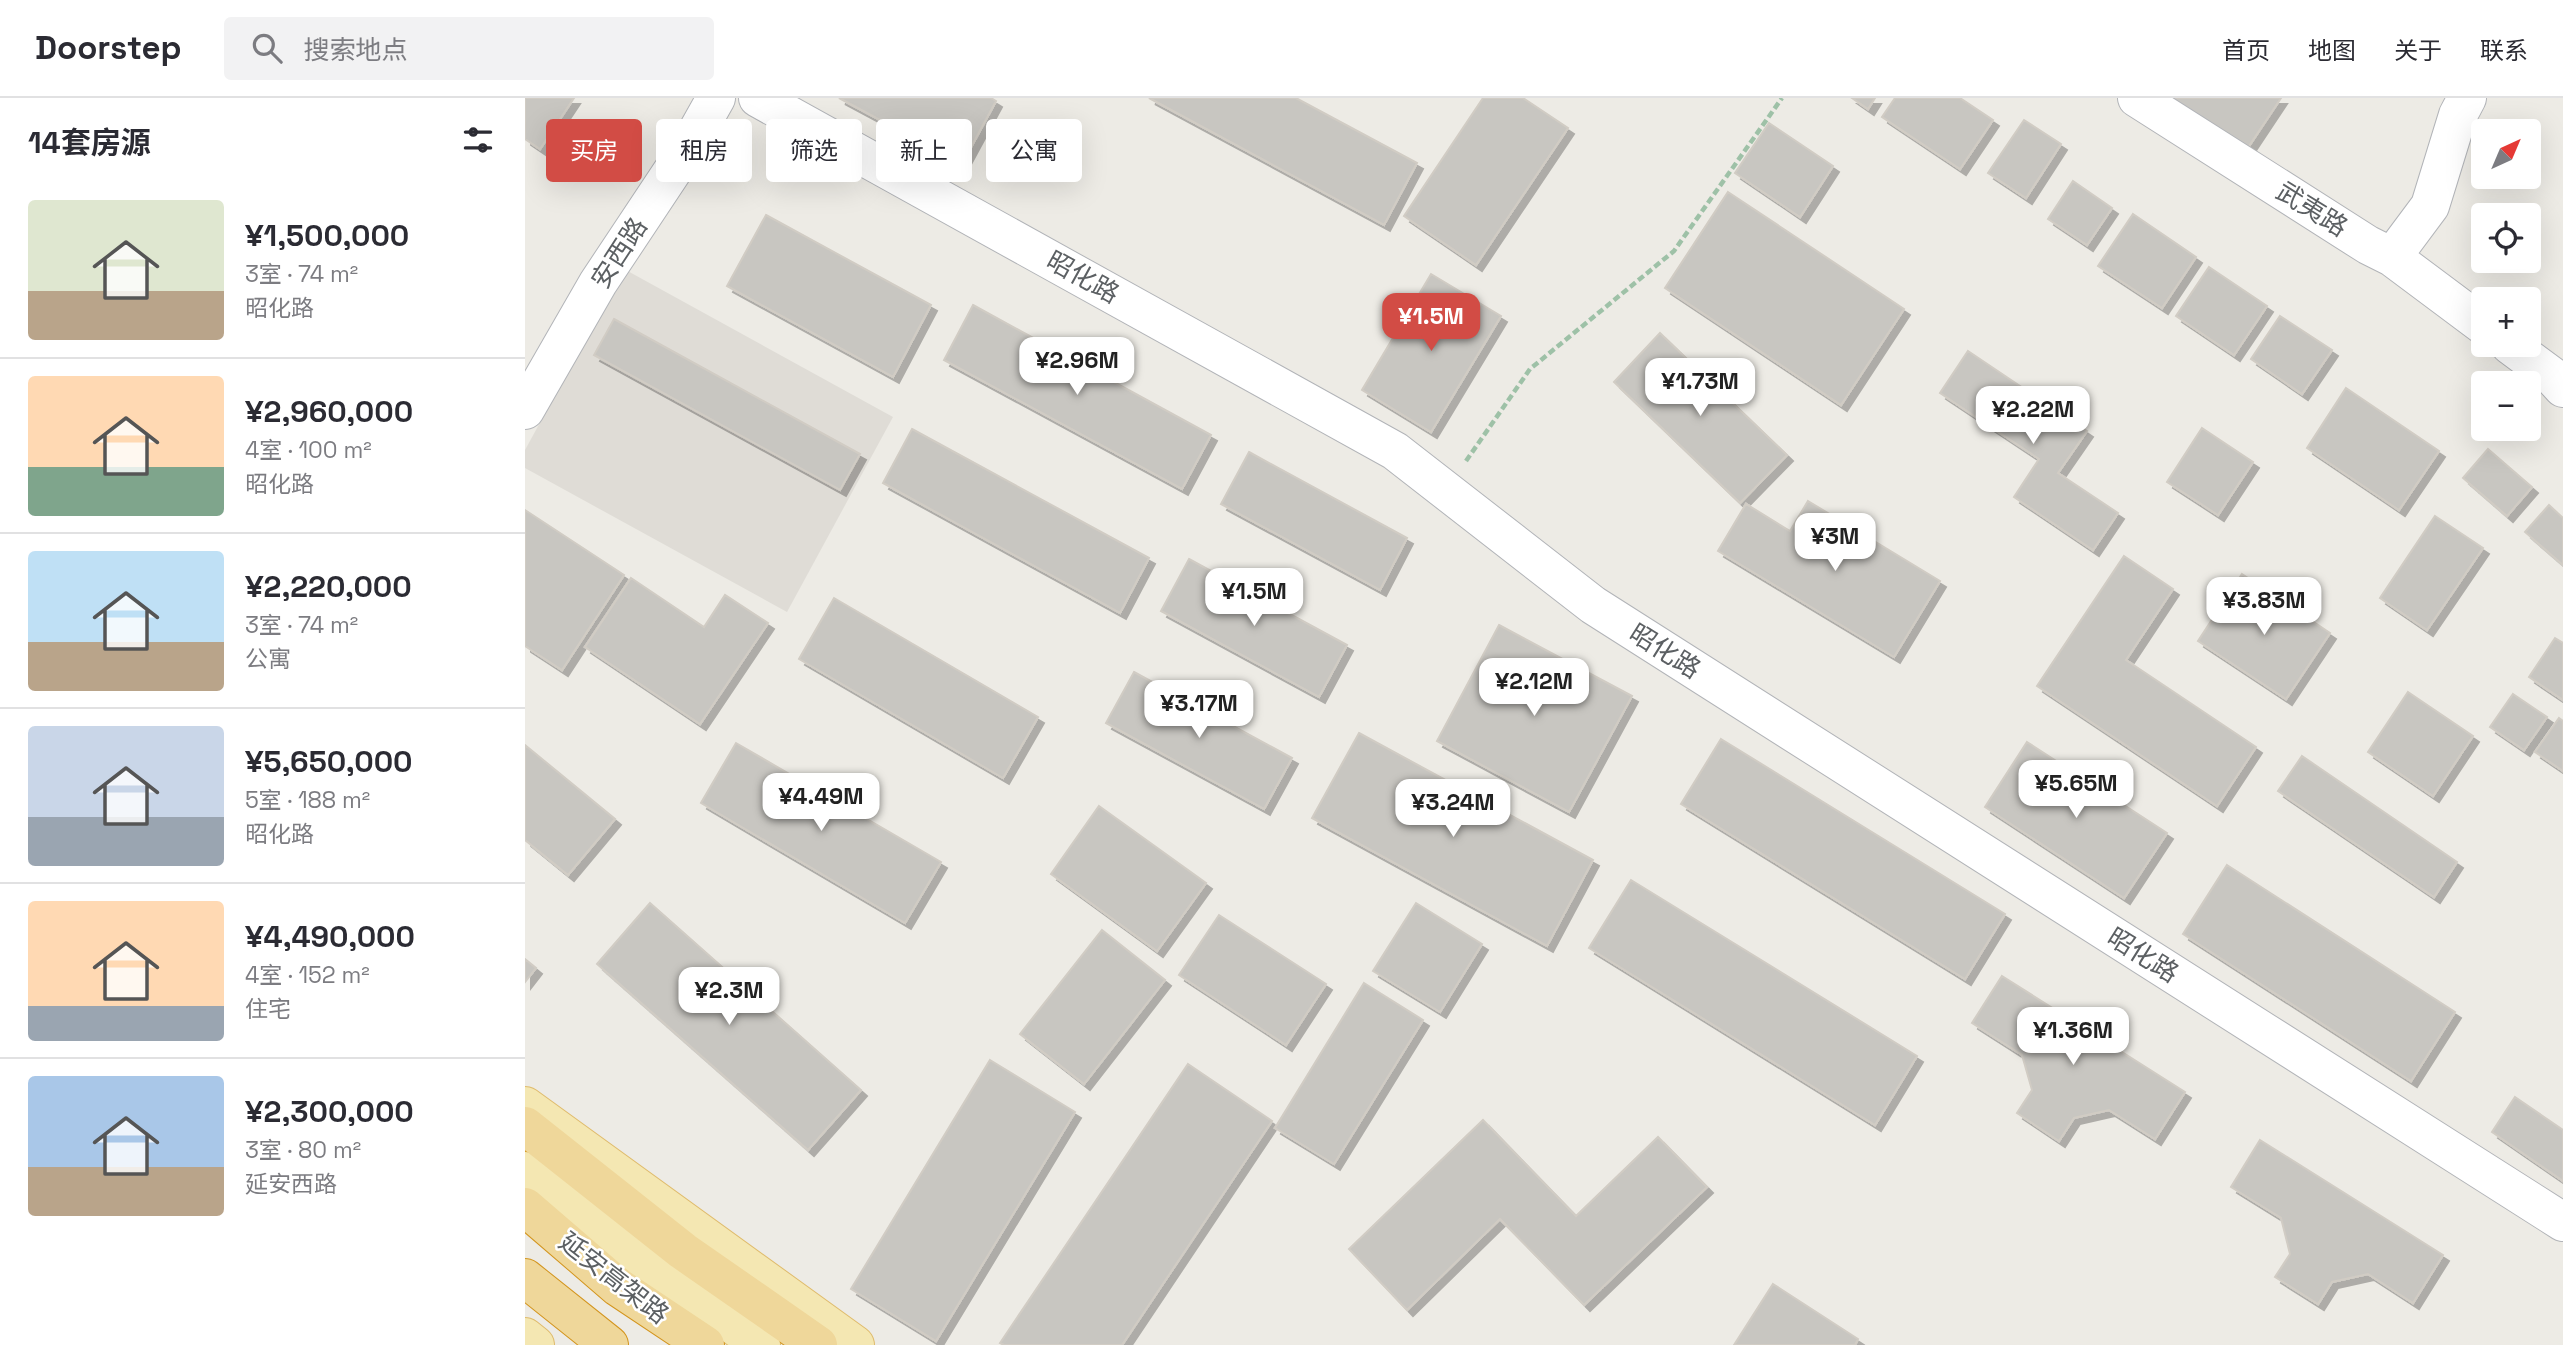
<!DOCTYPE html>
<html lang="zh">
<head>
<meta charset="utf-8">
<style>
	:root { --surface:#fff; --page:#f2f2f3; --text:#2b2b33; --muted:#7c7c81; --line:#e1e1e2; --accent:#d24c45 }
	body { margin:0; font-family:"Space Grotesk","Noto Sans SC",sans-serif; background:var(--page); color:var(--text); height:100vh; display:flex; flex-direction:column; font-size:26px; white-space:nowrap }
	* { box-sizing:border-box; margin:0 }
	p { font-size:23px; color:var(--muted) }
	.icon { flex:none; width:38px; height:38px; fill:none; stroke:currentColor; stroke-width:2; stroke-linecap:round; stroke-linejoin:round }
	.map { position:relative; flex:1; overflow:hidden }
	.drawer { display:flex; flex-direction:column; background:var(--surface); width:525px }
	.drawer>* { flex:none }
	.banner { position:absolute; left:21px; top:21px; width:665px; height:63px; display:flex; gap:14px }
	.needle { width:46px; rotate:44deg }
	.buttons { position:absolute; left:1946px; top:21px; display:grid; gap:14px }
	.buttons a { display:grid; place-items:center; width:70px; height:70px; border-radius:7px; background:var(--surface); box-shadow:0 7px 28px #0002; font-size:35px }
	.price { position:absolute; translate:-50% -60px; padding:0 16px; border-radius:14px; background:#fff; color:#222; font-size:23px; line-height:46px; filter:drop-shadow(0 2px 4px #0008) }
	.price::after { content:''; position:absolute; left:50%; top:42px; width:21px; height:16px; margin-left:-10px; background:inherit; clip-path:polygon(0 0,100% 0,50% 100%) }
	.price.current { background:var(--accent); color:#fff }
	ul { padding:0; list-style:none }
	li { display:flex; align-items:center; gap:21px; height:175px; padding:0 28px }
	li+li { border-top:2px solid var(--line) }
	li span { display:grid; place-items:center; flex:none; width:196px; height:140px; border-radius:7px; color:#555 }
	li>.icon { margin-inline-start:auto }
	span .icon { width:84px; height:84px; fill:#fffc; stroke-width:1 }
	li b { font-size:30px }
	h2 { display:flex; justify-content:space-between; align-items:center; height:84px; padding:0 28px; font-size:30px }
	.pill { padding:0 24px; border-radius:7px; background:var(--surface); box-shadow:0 7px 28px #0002; font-size:24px; line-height:63px }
	.pill.current { background:var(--accent); color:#fff }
	header { display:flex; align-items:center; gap:42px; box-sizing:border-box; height:98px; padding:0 35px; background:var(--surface); border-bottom:2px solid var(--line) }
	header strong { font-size:33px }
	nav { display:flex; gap:38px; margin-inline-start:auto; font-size:24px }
	.search { width:490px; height:63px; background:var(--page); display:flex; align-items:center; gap:18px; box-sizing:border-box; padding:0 24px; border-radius:7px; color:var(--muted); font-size:26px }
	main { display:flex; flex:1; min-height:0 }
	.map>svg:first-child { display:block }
	.education { fill:#dfdcd6 }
	.building { fill:#c8c6c1; stroke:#d1ccc4; stroke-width:2; filter:url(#shadow) }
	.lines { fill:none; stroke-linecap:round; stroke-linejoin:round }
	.minor-casing { stroke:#b2b4b8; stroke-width:40 }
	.major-casing { stroke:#dfbb6c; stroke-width:40 }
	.highway-casing { stroke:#d3951e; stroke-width:40 }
	.path { stroke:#9ec1a7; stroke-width:4.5; stroke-dasharray:7 3.5; stroke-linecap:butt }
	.minor { stroke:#fff; stroke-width:38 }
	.major { stroke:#f4e7b2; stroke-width:38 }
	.highway { stroke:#efd79a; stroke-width:38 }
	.labels { text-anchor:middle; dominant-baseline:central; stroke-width:5; stroke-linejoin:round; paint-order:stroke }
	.street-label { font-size:26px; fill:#5c6063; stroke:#fff }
</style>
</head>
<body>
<header>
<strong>Doorstep</strong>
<div class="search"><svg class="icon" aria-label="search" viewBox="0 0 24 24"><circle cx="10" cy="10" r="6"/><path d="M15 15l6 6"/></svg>搜索地点</div>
<nav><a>首页</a><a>地图</a><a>关于</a><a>联系</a></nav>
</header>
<main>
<section class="drawer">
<h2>14套房源<svg class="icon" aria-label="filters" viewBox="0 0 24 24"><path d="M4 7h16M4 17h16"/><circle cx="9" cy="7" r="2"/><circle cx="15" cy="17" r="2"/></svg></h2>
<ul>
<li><span style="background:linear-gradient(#dfe7d0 65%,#b9a48a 0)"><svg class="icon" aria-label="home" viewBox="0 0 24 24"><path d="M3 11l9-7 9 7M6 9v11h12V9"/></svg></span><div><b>¥1,500,000</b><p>3室 · 74 m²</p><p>昭化路</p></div></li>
<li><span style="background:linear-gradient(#ffd9b3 65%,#7fa58c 0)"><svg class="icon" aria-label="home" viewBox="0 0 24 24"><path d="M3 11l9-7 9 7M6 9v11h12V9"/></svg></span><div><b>¥2,960,000</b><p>4室 · 100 m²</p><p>昭化路</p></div></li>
<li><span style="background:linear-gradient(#bfe0f5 65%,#b9a48a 0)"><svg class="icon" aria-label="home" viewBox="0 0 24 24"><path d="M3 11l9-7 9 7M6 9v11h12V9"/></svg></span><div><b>¥2,220,000</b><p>3室 · 74 m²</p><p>公寓</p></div></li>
<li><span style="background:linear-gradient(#c9d6e8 65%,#9aa5b1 0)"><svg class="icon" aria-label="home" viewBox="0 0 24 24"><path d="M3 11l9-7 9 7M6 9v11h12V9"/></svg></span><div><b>¥5,650,000</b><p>5室 · 188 m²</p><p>昭化路</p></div></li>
<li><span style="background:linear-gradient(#ffd9b3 75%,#9aa5b1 0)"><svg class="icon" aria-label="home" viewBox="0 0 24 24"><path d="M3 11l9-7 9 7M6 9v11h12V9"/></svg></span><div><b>¥4,490,000</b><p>4室 · 152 m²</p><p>住宅</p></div></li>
<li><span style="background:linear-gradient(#a9c7e8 65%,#b9a48a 0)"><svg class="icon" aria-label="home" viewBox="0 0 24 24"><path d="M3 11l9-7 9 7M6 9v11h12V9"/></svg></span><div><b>¥2,300,000</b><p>3室 · 80 m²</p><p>延安西路</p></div></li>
</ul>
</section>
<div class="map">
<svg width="2038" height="1247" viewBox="0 0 2038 1247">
	<defs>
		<filter id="shadow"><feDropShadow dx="6" dy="6" stdDeviation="0" flood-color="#0004"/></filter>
	</defs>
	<rect width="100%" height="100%" fill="#edebe5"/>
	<path class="education" d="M99 171 368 319 262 514 0 370V352Z"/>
	<path class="building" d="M0 0H49L15 51 0 41Z
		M314 0H466L471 3 437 66Z
		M624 0H771L892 65 859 127Z
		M958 0H998L1043 30 951 167 879 118Z
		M1327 0H1350L1343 11Z
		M1370 0H1435L1468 22 1435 71 1357 19Z
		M1646 0H1756L1722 51Z
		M1499 22 1536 46 1501 100 1463 75Z
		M1244 25 1308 68 1275 119 1210 75Z
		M1548 83 1587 110 1562 147 1523 121Z
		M1203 94 1379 211 1316 307 1140 190Z
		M1608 116 1671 159 1637 210 1573 168Z
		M241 117 406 207 368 279 202 188Z
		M1684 169 1742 208 1709 257 1651 218Z
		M906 176 976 218 906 334 837 292Z
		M448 207 686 337 657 391 419 262Z
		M1755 218 1807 252 1777 296 1726 261Z
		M89 221 335 356 315 392 69 257Z
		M1135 235 1262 357 1215 405 1089 284Z
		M1443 253 1562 333 1533 375 1593 415 1568 452 1489 399 1514 361 1415 295Z
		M1821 290 1914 353 1874 412 1782 350Z
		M1677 330 1728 364 1693 417 1642 384Z
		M387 331 624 460 595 515 358 385Z
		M1963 351 2007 389 1982 418 1938 380Z
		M724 354 882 440 855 492 696 406Z
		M1283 403 1415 483 1369 559 1193 453 1221 406 1265 433Z
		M2024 407 2038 420V467L2000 434Z
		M0 412 99 477 37 572 0 548Z
		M1910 418 1958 450 1902 532 1855 500Z
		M1599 458 1648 491 1601 562 1731 649 1692 708 1512 588Z
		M664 461 822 547 794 599 636 513Z
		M1717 476 1805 535 1761 601 1673 543Z
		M106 480 179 529 200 497 243 525 175 626 60 549Z
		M309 500 513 619 478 680 274 561Z
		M974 527 1107 598 1044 714 912 643Z
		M2030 540 2038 545V602L2004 579Z
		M609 574 767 660 739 711 581 625Z
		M1883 594 1948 638 1908 698 1843 654Z
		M1988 596 2022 619 1999 652 1965 629Z
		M2034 620 2038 623V673L2010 654Z
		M834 635 1068 762 1022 848 787 720Z
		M1196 641 1480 816 1440 881 1156 706Z
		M1502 644 1642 735 1599 800 1460 709Z
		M211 645 416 764 380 825 176 705Z
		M0 647 90 721 43 777 0 742Z
		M1777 658 1932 764 1909 799 1753 693Z
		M574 708 681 785 632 853 526 776Z
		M1702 767 1930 914 1886 983 1658 836Z
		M1106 782 1392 958 1350 1027 1064 850Z
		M125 805 336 992 283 1052 72 866Z
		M891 805 957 846 915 914 848 873Z
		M694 817 801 886 761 947 654 877Z
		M577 832 640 882 559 986 495 936Z
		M0 861 11 870 0 884Z
		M1477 878 1660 994 1630 1041 1584 1012 1549 1020 1534 1043 1492 1015 1507 992 1497 957 1447 925Z
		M839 885 898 922 809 1066 750 1030Z
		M465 962 550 1014 411 1243 326 1191Z
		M663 966 747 1023 597 1247H479L475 1245Z
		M1990 999 2038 1032V1083L1967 1034Z
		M958 1022 1051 1118 1133 1039 1182 1089 1059 1207 975 1121 882 1212 824 1151Z
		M1735 1042 1918 1157 1888 1205 1843 1176 1807 1184 1793 1206 1750 1179 1765 1156 1756 1120 1706 1089Z
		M1248 1186 1333 1241 1330 1247H1209Z"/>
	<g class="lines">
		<g class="minor-casing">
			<path id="minor" d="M233 0 870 353 1068 507 2038 1124
				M1612 0 1843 147 1867 159 1958 227
				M1867 159 1905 108 1933 17 1942 0
				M1985 247 2028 279 2038 290
				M0 312 73 185 164 48 191 0"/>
		</g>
		<g class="major-casing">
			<path id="major" d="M0 1008 330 1247
				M0 1073 81 1136 236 1247
				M0 1239 10 1247"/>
		</g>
		<g class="highway-casing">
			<path id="highway" d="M0 1028 158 1153 293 1247
				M0 1109 93 1189 180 1247
				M0 1180 84 1247"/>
		</g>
		<path class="path" d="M941 363 1005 271 1149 153 1257 0"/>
		<use href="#minor" class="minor"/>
		<use href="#major" class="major"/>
		<use href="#highway" class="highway"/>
	</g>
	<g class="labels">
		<g class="street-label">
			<text transform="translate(1787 111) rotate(32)">武夷路</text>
			<text transform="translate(94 155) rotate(-57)">安西路</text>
			<text transform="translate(558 179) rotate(29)">昭化路</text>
			<text transform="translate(1140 553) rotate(32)">昭化路</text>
			<text transform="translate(1618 857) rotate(32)">昭化路</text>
			<text transform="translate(89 1180) rotate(38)">延安高架路</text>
		</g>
	</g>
</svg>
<div class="buttons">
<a><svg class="needle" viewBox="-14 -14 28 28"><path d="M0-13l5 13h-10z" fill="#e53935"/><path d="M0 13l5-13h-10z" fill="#7c7c81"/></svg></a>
<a><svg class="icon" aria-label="locate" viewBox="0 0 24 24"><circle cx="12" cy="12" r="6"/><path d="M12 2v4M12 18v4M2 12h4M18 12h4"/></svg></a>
<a>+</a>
<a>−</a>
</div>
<b class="price current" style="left:906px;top:255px">¥1.5M</b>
<b class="price" style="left:552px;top:299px">¥2.96M</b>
<b class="price" style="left:1175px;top:320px">¥1.73M</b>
<b class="price" style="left:1508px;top:348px">¥2.22M</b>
<b class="price" style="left:1310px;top:475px">¥3M</b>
<b class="price" style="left:729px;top:530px">¥1.5M</b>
<b class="price" style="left:1739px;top:539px">¥3.83M</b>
<b class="price" style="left:1009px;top:620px">¥2.12M</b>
<b class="price" style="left:674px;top:642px">¥3.17M</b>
<b class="price" style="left:1551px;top:722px">¥5.65M</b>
<b class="price" style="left:296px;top:735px">¥4.49M</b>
<b class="price" style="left:928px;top:741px">¥3.24M</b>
<b class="price" style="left:204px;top:929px">¥2.3M</b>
<b class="price" style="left:1548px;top:969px">¥1.36M</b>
<div class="banner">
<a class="pill current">买房</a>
<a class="pill">租房</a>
<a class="pill">筛选</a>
<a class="pill">新上</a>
<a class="pill">公寓</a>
</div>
</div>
</main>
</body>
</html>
